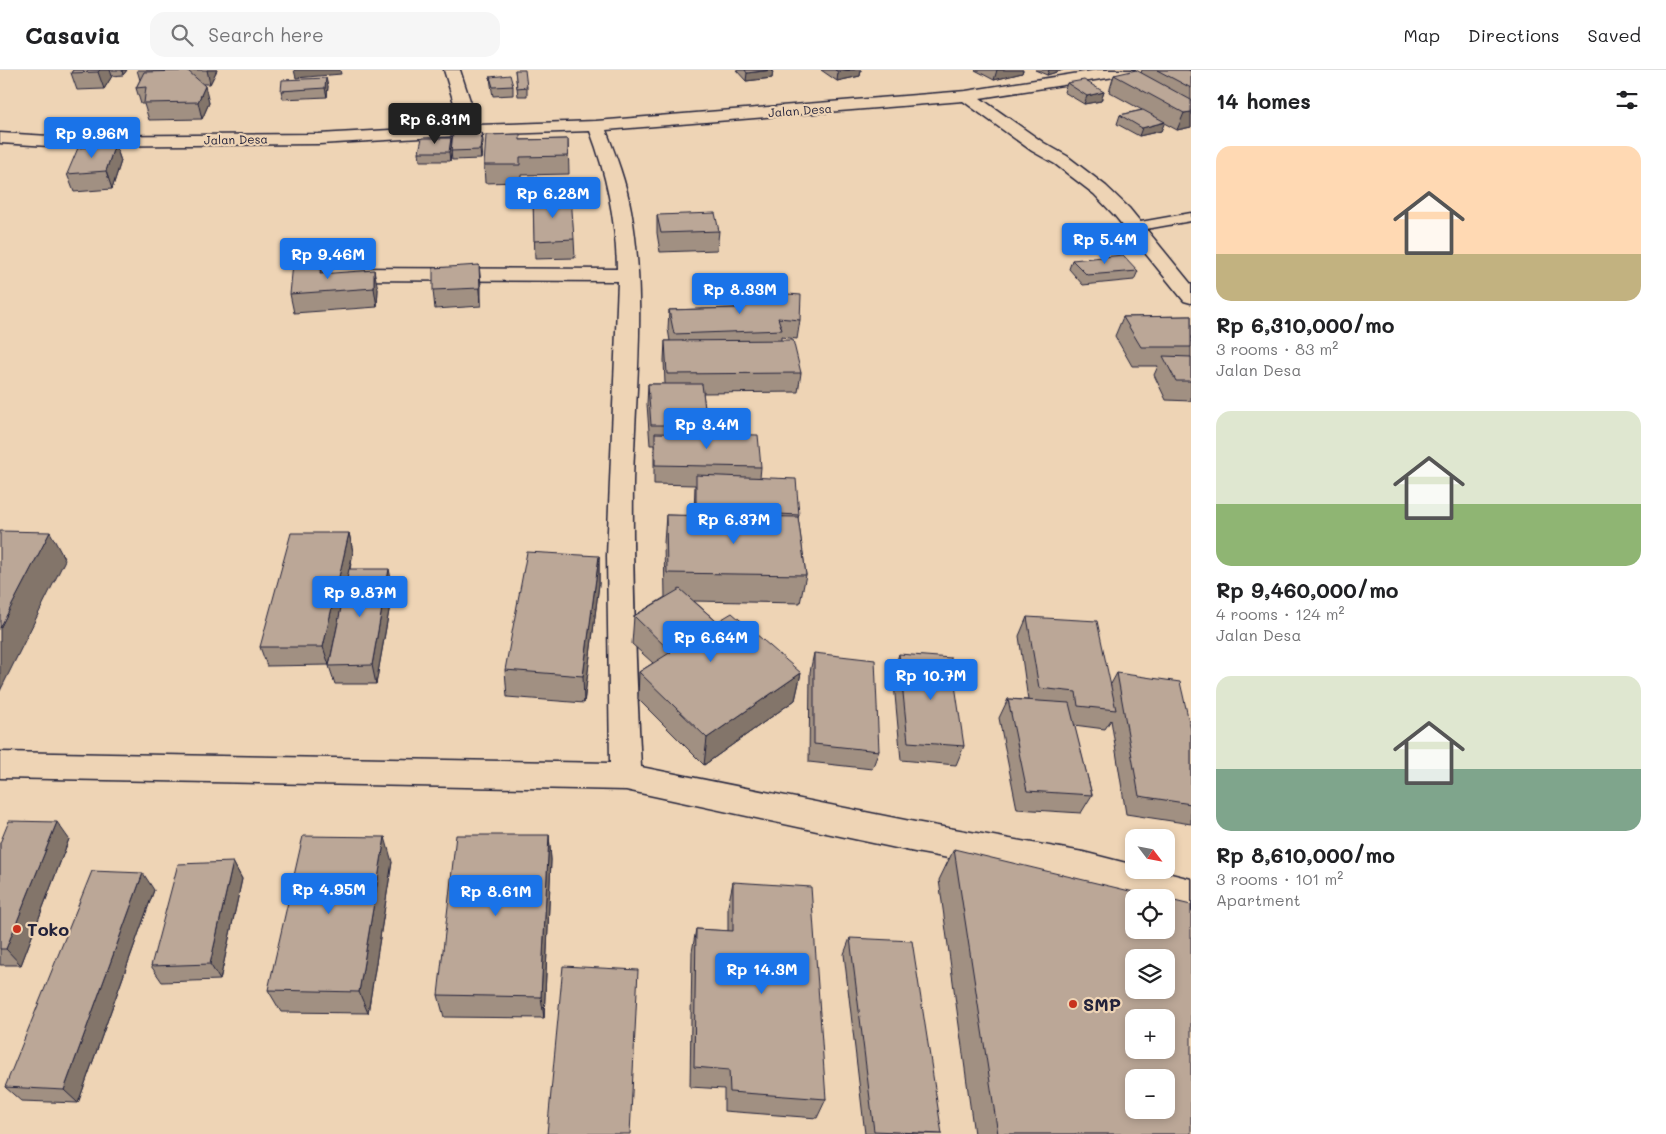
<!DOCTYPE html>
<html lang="en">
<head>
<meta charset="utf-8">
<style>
	:root { --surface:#fff; --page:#f6f6f6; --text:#202124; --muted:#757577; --line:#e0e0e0; --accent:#1a73e8 }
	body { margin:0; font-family:Mali,sans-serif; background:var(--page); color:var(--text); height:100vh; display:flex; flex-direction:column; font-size:19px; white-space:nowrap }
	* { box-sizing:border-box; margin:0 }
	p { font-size:16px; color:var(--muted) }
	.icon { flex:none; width:28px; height:28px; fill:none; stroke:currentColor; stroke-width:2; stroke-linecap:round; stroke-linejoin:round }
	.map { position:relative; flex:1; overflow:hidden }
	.side { display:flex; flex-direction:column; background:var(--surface); width:475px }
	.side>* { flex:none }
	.needle { width:32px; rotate:122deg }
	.controls { position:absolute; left:1125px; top:759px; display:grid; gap:10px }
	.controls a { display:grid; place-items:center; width:50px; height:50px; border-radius:10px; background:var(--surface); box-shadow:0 2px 8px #0003; font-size:25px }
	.price { position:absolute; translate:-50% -42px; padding:0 11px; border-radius:5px; background:var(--accent); color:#fff; font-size:16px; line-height:32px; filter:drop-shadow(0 1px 2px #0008) }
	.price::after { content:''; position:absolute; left:50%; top:30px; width:15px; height:11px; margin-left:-8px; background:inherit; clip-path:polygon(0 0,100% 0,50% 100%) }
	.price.current { background:#222; color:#fff }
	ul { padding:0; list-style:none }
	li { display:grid; align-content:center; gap:10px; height:265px; padding:0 25px }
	li span { display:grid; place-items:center; height:155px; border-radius:15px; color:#555 }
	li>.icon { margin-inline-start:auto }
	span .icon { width:90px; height:90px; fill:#fffc; stroke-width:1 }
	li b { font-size:21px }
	h2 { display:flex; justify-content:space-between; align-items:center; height:60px; padding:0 25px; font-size:21px }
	header { display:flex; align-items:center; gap:30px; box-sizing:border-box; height:70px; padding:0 25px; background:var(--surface); border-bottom:1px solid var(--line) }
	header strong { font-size:24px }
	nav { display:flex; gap:28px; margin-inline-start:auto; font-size:18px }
	.search { width:350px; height:45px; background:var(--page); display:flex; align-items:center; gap:12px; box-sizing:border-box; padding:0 18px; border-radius:15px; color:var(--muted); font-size:19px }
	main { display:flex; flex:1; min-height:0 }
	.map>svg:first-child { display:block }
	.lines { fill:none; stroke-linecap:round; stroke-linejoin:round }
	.service-casing { stroke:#22223b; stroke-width:3 }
	.minor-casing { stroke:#22223b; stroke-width:3 }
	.service { fill:#eed4b5; fill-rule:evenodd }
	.minor { fill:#eed4b5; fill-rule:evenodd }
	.wall { fill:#a19082; stroke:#22223b }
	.shaded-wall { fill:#83756a; stroke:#22223b }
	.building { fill:#bba797; stroke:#22223b; fill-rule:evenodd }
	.poi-dot { fill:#c8321e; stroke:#eed4b5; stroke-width:2 }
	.labels { text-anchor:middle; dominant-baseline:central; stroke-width:4.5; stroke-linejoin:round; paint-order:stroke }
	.far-street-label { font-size:12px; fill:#22223b; stroke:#eed4b5 }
	.near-poi-label { font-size:18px; font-weight:bold; fill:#22223b; stroke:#eed4b5; text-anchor:start }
</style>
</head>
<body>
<header>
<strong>Casavia</strong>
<div class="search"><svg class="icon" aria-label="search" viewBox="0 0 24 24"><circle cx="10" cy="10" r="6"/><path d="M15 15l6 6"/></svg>Search here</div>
<nav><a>Map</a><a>Directions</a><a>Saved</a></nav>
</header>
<main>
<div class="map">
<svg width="1191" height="1064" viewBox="0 0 1191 1064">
	<rect width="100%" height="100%" fill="#eed4b5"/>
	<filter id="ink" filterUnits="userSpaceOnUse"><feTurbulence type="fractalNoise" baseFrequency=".02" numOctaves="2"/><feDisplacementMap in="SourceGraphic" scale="10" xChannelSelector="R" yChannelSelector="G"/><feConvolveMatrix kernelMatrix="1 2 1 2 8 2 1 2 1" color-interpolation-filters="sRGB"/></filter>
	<g filter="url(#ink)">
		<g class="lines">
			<g class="service-casing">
				<path id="service" d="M1191 143V151L1135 161 1129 157 1135 153Z"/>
			</g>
			<g class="minor-casing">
				<path id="minor" d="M444 0H460L478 55 596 51 966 21 1098 0H1135L1127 5 980 28 1044 73 1067 86 1106 116 1129 138 1191 214V233L1184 231 1115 146 1094 124 1055 94 1032 81 963 31 606 60C616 86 626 112 631 140 647 229 635 322 633 412 632 507 636 602 641 697L915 752 1083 782 1134 795V800H1155L1191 809V841L1166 834V828H1141L1083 812 915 782 626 720 0 708V682L610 693 607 486 618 211 338 210 331 208 328 204 331 200 338 198 617 199C616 151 607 106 590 61L471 65 319 74 49 76 0 73V63L49 66 319 64 461 56Z"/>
			</g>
			<use href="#service" class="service"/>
			<use href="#minor" class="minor"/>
		</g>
		<path class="wall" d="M73 0H127L123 5 112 6 104 19 77 20 71 3Z
			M137 0H217L210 14H203L209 33 202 49 149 50 144 34H141L136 18 140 10Z
			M515 0 527 17V26H518Z
			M736 0H773L772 8 746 11Z
			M821 0H861L860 6 837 11Z
			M975 0H1023L1022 3 994 10Z
			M1035 0H1063L1047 5Z
			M1142 0H1191V57L1177 60 1164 53 1161 61 1139 66 1117 54 1120 45 1142 40 1109 22 1114 5 1141 3Z
			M490 7 513 16V25L493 26 491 15Z
			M1067 13 1104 22 1101 31 1084 34 1064 22Z
			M328 16 327 27 283 29 281 21Z
			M482 63 483 72 481 89 452 90 451 82 450 91H420L419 82 451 68 452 75Z
			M568 69 569 104 521 105V112L485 113 484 95 520 70Z
			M115 74 121 91 112 119 74 122 67 104Z
			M533 128 574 169 575 188 535 189Z
			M657 145 719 161 717 180 660 182 657 163Z
			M1072 190 1138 201 1134 210 1083 215 1069 199Z
			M479 195 481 236 435 239 433 220Z
			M323 203 378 219 377 237 294 243 290 224Z
			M737 220 800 250 797 269 781 267V270L801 303 798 322 703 323 707 355V364L761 397 760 408 799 445 798 448 806 505 800 533 694 531 717 552 801 603 795 630 704 695 638 629 639 602 653 593 632 574 634 546 665 527 664 473 666 445 694 446 695 415 654 414V375H650L647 334 648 314H665L664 290 665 271H670L668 259 669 240 735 238Z
			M1191 246V331L1166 330 1154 305 1158 296H1132L1115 266 1123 247Z
			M349 463 353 482 350 499 393 518 376 614H335L329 596 340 544 329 595 267 596 260 577Z
			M599 486V514L584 633 507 627 505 600Z
			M1027 547 1111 614 1117 603 1191 660V754L1126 744 1111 650 1105 659 1074 655 1092 725 1081 743 1017 739 999 648 1008 629 1028 630 1019 566Z
			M814 583 879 681 872 699 809 692 810 602Z
			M899 584 964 676 956 695 901 690 893 603Z
			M549 765 551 790 544 948 444 947 438 925Z
			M69 769 21 895H0V773Z
			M954 779 1191 1064H974L939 810Z
			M233 792 242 809 220 910 162 912 151 896Z
			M392 792 368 943 281 942 268 920Z
			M733 812 826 1029 817 1048 724 1041V1019L690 1017 692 882 696 859 728 861V836Z
			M154 820 78 1033 21 1031 5 1017Z
			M850 868 942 1064H865L844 884Z"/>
		<path class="shaded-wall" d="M100 0H110L112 6 104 19 98 2Z
			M122 0H127L123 5Z
			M207 0H217L210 14Z
			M294 0H340L341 4 296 8Z
			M773 0 772 8 746 11 747 3Z
			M850 0H861L860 6 837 11 838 2Z
			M997 0H1023L1022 3 994 10Z
			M1049 0H1063L1047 5Z
			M326 8 328 16 327 27 325 18Z
			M205 16 209 33 202 49 198 32Z
			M1104 22 1101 31 1084 34 1087 26Z
			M1191 42V57L1177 60 1184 43Z
			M1165 52 1161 61 1139 66 1142 58Z
			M482 63 483 72 481 89 480 80Z
			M451 68 452 77 450 91 449 82Z
			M115 74 121 91 112 119 106 101Z
			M321 192 325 211 324 222 320 204Z
			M479 195 481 214V236L480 218Z
			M374 200 378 219 377 237 374 218Z
			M50 462 65 490 0 621V558Z
			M349 463 353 482 329 595 323 577Z
			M599 486V514L584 633 583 606Z
			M389 499 393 518 376 614 372 595Z
			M801 603 795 630 704 695 707 668Z
			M57 752 69 769 21 895 6 879Z
			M549 765 551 790 544 948 541 927Z
			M385 767 392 792 368 943 359 922Z
			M233 792 242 809 220 910 210 894Z
			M143 803 154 820 78 1033 64 1020Z"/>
		<path class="building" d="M73 0H100L98 2 71 3Z
			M515 0H525L527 17 517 18Z
			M745 0H771L747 3Z
			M835 0H850L838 2Z
			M1136 0 1191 30V42L1184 43 1114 5Z
			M1157 0H1188L1191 1V18Z
			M188 1 205 16 198 32 144 33 146 17 136 18 144 2Z
			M510 5 513 16 493 17 490 7Z
			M326 8 325 18 281 21 282 10Z
			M1084 10 1104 22 1087 26 1067 13Z
			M1143 40 1165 52 1142 58 1120 45Z
			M453 63H482L480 80 451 81Z
			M520 64V70L568 69V86L520 87V95H484L486 65Z
			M422 68H451L449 82H419Z
			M115 74 106 101 67 104 78 78Z
			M571 126 574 169 534 171 533 128Z
			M715 143 719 161 661 163 657 145Z
			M1123 185 1138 201 1087 205 1072 190Z
			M321 192 320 204 374 200V218L290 224 293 194Z
			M479 195 480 218 433 220V198Z
			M737 220 801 225 800 250 778 248 782 260 674 264 669 240 736 238Z
			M1191 246V277H1141L1123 247Z
			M793 270 801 303 667 304 665 271Z
			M1163 286 1191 287V311H1176Z
			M648 314H702L707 355H651Z
			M655 363 758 365 761 397 655 395Z
			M696 405 796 409 799 445 696 440Z
			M666 445 798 447 806 505 667 503Z
			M0 461 50 462 0 558Z
			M291 463H349L323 577H260Z
			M527 482 599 486 583 606 505 600Z
			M349 499H389L372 595 329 596Z
			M680 519 717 552 732 543 801 603 707 668 639 602 671 582 634 546Z
			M1027 547 1097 551 1116 640 1078 636 1076 622 1039 618Z
			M814 583 875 590 879 681 814 674Z
			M899 584 951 588 964 676 908 672Z
			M1117 603 1180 612 1191 660V734L1139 726Z
			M1008 629 1069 633 1092 725 1027 721Z
			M9 751 57 752 6 879H0V773Z
			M456 765H549L541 927 438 925Z
			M303 766 385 767 359 922 268 920Z
			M954 779 1159 828H1134V860H1166V829L1191 835V1064H998ZM1134 888H1166V920H1134ZM1134 948H1166V980H1134ZM1134 1008H1166V1040H1134Z
			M233 792 210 894 151 896 178 794Z
			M92 801 143 803 64 1020 5 1017Z
			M733 812 811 817 826 1029 730 1022 729 1000 694 997 696 859 733 861Z
			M850 868 912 871 942 1064 874 1061Z
			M563 896 638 900 630 1064H547Z"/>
	</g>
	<g class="poi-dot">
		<circle cx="17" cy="859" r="5"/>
		<circle cx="1073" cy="934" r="5"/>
	</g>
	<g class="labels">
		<g class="far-street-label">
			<text transform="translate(800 40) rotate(-4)">Jalan Desa</text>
			<text transform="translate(236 69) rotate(-1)">Jalan Desa</text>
		</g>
		<g class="near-poi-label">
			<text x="27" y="859">Toko</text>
			<text x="1083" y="934">SMP</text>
		</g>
	</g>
</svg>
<div class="controls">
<a><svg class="needle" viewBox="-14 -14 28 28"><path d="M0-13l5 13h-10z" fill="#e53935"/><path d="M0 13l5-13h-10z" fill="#757577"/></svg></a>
<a><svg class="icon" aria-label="locate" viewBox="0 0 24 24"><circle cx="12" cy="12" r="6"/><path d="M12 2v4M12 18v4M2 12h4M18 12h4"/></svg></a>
<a><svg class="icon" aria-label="layers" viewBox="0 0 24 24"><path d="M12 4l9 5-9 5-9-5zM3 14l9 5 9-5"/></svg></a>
<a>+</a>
<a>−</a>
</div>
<b class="price current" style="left:435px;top:75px">Rp 6.31M</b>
<b class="price" style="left:92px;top:89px">Rp 9.96M</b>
<b class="price" style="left:553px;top:149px">Rp 6.28M</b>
<b class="price" style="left:1105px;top:195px">Rp 5.4M</b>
<b class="price" style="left:328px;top:210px">Rp 9.46M</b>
<b class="price" style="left:740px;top:245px">Rp 8.33M</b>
<b class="price" style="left:707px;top:380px">Rp 3.4M</b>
<b class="price" style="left:734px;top:475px">Rp 6.37M</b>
<b class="price" style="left:360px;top:548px">Rp 9.87M</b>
<b class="price" style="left:711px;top:593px">Rp 6.64M</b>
<b class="price" style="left:931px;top:631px">Rp 10.7M</b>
<b class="price" style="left:329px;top:845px">Rp 4.95M</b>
<b class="price" style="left:496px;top:847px">Rp 8.61M</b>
<b class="price" style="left:762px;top:925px">Rp 14.3M</b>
</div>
<section class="side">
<h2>14 homes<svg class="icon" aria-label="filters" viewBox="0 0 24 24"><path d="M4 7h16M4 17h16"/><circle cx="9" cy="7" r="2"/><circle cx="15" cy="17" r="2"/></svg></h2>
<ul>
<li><span style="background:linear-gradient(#ffd9b3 70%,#c2b280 0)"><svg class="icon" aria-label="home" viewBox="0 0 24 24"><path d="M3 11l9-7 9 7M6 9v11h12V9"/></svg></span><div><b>Rp 6,310,000/mo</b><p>3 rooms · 83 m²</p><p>Jalan Desa</p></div></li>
<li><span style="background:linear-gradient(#dfe7d0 60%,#8fb573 0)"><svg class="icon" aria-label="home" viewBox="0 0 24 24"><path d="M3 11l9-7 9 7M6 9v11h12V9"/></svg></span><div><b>Rp 9,460,000/mo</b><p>4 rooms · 124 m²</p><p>Jalan Desa</p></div></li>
<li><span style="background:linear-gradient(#dfe7d0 60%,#7fa58c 0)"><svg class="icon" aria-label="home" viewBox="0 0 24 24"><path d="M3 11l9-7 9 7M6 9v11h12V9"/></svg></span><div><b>Rp 8,610,000/mo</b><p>3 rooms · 101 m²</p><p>Apartment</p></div></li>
</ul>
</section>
</main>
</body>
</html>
